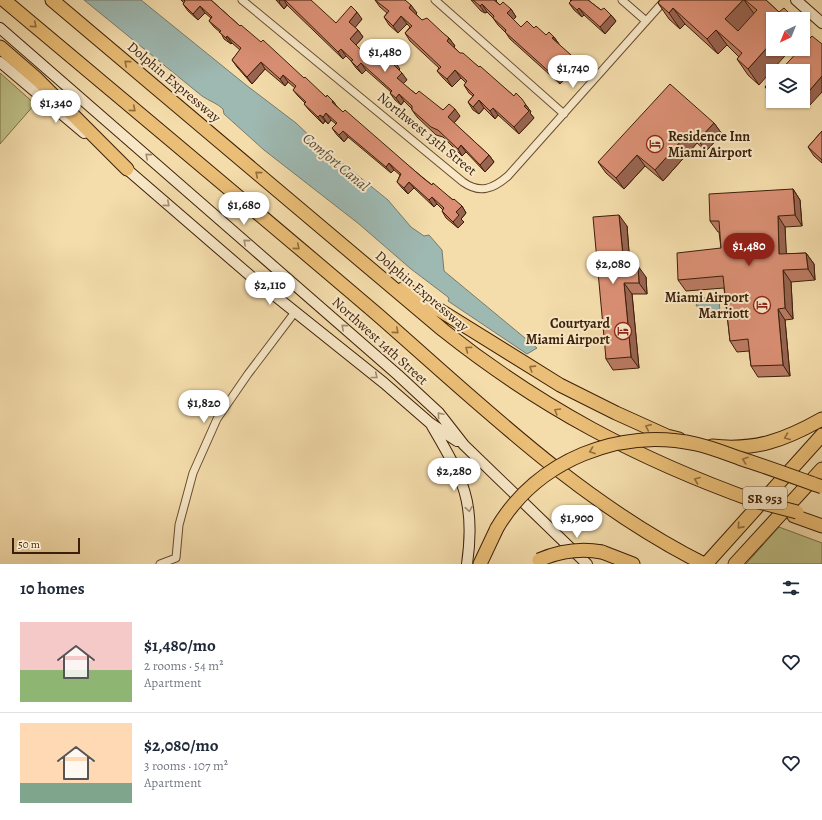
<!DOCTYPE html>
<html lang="en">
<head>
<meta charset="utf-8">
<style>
	:root { --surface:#fff; --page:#f2f2f3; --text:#1f2937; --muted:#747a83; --line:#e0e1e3; --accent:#8f2418 }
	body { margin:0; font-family:Alegreya,serif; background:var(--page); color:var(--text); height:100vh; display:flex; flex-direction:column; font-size:15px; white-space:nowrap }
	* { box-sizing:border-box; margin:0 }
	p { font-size:13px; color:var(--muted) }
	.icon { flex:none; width:22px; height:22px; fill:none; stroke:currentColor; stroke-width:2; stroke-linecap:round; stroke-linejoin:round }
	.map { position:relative; height:564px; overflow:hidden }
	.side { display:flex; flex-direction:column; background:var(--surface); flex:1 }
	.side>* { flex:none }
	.needle { width:26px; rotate:223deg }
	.fabs { position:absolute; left:766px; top:12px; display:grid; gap:8px }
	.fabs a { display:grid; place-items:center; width:44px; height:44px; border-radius:0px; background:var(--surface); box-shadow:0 1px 3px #0004; font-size:20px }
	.scale { position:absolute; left:12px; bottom:10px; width:68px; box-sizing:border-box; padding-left:4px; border:2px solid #3b1f08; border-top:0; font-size:11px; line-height:14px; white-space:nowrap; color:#3b1f08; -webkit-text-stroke:3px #f8e8c8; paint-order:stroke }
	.price { position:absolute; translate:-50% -34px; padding:0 9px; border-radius:14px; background:#fff; color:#222; font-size:13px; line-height:26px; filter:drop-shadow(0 1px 2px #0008) }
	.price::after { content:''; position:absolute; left:50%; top:24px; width:12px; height:9px; margin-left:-6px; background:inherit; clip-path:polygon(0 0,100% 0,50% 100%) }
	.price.current { background:var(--accent); color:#fff }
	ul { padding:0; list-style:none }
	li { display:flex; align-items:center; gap:12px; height:100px; padding:0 20px }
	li+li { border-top:1px solid var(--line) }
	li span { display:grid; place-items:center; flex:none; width:112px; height:80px; border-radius:0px; color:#555 }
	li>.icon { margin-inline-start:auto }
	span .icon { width:48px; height:48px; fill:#fffc; stroke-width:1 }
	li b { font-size:17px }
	h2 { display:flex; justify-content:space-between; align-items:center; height:48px; padding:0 20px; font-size:17px }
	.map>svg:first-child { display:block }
	.green { fill:#bec087; stroke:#7c7048 }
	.water { fill:#9eb9b2; stroke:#767b6e }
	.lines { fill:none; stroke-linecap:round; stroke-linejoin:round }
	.street-casing { stroke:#694e31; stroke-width:9 }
	.secondary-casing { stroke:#3b1f08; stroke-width:12 }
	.highway-casing { stroke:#3b1f08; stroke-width:15 }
	.street { stroke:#f8e8c8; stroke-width:7 }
	.secondary { stroke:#f8e8c8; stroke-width:10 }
	.highway { stroke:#eabe76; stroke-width:13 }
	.highway-bridge-casing { stroke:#3b1f08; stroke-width:15; stroke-linecap:butt }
	.highway-bridge { stroke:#eabe76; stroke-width:13 }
	.wall { fill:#bb7b64; stroke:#3b1f08 }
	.shaded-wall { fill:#996451; stroke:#3b1f08 }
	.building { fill:#da8f74; stroke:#3b1f08 }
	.oneway { stroke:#926e3f }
	.oneway2 { stroke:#a38e72 }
	.labels { text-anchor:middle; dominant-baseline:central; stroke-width:4; stroke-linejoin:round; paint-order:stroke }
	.shield { fill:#f8e8c8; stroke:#745b42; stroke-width:1 }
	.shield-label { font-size:13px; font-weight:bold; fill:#3b1f08 }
	.street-label { font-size:14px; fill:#3b1f08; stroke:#f8e8c8 }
	.poi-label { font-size:14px; font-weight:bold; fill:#3b1f08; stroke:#f8e8c8; text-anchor:end }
	.water-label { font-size:15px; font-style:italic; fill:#594d3b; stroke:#f8e8c8 }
</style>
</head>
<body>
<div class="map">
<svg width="822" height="564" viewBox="0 0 822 564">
	<rect width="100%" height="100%" fill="#f4dcab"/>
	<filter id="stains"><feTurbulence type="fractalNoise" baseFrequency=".005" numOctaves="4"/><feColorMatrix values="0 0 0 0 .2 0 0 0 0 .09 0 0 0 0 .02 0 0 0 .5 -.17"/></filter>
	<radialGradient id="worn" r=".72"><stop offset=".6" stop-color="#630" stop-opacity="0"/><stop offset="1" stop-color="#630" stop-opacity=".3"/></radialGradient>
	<path class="green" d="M0 73 35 104 0 144Z
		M779 527 822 543V564H746Z"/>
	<path class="water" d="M84 0H141L246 85 296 123 334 159 335 158 341 162 388 200 411 227 424 236 429 235 442 250 444 271 537 348 527 354 448 301 449 299 448 297 411 269 359 224 264 150 224 114 223 109C217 103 209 101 202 96Z
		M705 298 708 302 719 301 720 311 700 313 699 306H696L699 299Z"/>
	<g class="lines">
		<g class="street-casing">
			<path id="street" d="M242 0 463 182C480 194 493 189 508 176L665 0
				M435 0 564 114
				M622 0 646 21
				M160 564 176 558 179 525 193 473 217 419 248 374 295 312"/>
		</g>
		<g class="secondary-casing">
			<path id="secondary" d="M796 0 822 23
				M0 28 398 375 439 413 464 445 587 564
				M0 62 84 133
				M122 165 254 279 384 383 430 423 457 441
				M432 426C463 479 476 502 467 564"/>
		</g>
		<g class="highway-casing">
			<path id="highway" d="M4 0C129 105 254 209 378 315 481 405 580 502 704 564
				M52 0 443 330C541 408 638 459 755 501
				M0 47 37 79 127 169
				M404 288 560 385 616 413 667 436 679 439
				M712 446C755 451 785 440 822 419
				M794 516 822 526
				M602 552 633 564
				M480 564 497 528
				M706 564 822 435
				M735 564 822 469"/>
		</g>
		<use href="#street" class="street"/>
		<use href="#secondary" class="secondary"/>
		<use href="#highway" class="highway"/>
		<g class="highway-bridge-casing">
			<path id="highway-bridge" d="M755 501 797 512
				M497 528C537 460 620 427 696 444 710 447 725 453 739 458 767 467 794 477 822 487
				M539 560C560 551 580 548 602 552"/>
		</g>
		<use href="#highway-bridge" class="highway-bridge"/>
	</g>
	<path class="wall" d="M181 0H211L240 26 326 97 333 101 338 108 432 185 462 206 466 213 461 219 464 222 458 228 446 218 442 211 443 210 437 204 434 207 414 188 408 194 402 188 397 182 400 175 394 170 391 173 348 137 344 142 337 135 332 128 336 124 331 120 328 124 325 121 323 124 309 110 304 104 305 103 298 96 293 90 295 88 288 82 285 86 265 69 252 84 237 67 232 60 240 50 232 43 231 44 224 39 221 33 214 27 209 21 211 18 205 13 198 20 188 11 183 4 184 3Z
		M276 0H302L336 23 362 19 355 27 358 30 363 37 356 45 361 50 400 69 399 70 407 80 403 84 416 94 443 110 460 116 454 123 489 155 494 162 485 172 466 152 462 156 443 137 436 135 417 117 412 110V109L404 101 401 105 395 100 390 93 391 92 366 70 362 74 356 68 351 61 346 56 343 59 287 5 284 9Z
		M375 0H405L417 13 416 14 422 20 449 38 455 46 454 47 460 53 479 67 514 96 526 105 531 112 530 113 534 118 519 134 498 115 495 119 484 108 479 114 473 110 468 102 473 96 469 93 464 85 466 83 461 78 452 87 443 78 437 71 439 68 410 41 405 33 410 27 407 24 398 33 389 25 384 17 387 13 380 7Z
		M471 0H497L496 1 500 5 511 9 516 17 513 19 521 27 534 28 546 35 554 37 559 44 576 63 572 67 574 69 560 84 510 39 506 33 498 25 493 18 487 12 485 13 481 11Z
		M570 0H588L601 10 611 15 616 21 605 34 584 15 582 17 574 10 569 3 571 1Z
		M660 0H766L779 12 794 18 795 19H773L759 85 748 75 737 59 739 57 727 45 718 54 685 24 680 29 669 19 658 3Z
		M803 71 810 105 803 99Z
		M773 78V97L765 87Z
		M714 123 722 134 706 151 697 143 663 181 645 166 624 189 606 173 598 162Z
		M822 131V163L814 156 808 147Z
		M793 189 800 200 802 226 785 227 786 254 806 253 814 264 815 280 791 282 793 319 785 320 790 376 758 377 751 366 749 351 737 352 730 341 724 288 686 291 678 280 721 248 719 232H718L710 221Z
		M627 226 630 266 646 277 647 294H632L639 368 613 370 606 359Z"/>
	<path class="shaded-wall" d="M280 0H284L287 5 284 9 279 2Z
		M743 0H744L755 15 736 35 725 19Z
		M482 4 487 12 485 13 480 6Z
		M411 5 417 13 414 16 409 8Z
		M200 6 205 13 198 20 193 14Z
		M579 8 584 15 582 17 577 10Z
		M673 8 685 24 680 29 669 13Z
		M511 9 516 17 512 21 507 13Z
		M357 12 362 19 354 29 349 22Z
		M611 15 616 21 605 34 600 27Z
		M401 16 407 24 398 33 393 26Z
		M358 30 363 37 355 46 350 39Z
		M716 30 727 45 718 54 707 39Z
		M803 30 806 33 803 36Z
		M227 36 232 43 231 44 226 38Z
		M554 37 559 44 552 38Z
		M449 38 455 46 452 48 447 41Z
		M773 41V49H791L759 85 748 69Z
		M341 49 346 56 343 59 338 52Z
		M571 55 576 63 572 67 574 69 560 84 555 77 567 60Z
		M261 62 265 69 252 84 247 77Z
		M395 62 400 69 398 71 393 64Z
		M361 63 366 70 362 74 357 67Z
		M455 70 461 78 452 87 447 79Z
		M402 73 407 80 402 85 397 78Z
		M283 75 288 82 285 86 280 79Z
		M822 76V92L810 105 804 97Z
		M399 94 404 101 401 105 396 98Z
		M479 100 484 108 479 114 473 107Z
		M333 101 338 108 332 102Z
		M779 101H786L782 105Z
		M526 105 531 112 530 113 534 118 519 134 514 127 524 106Z
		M493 108 498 115 495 119 490 111Z
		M455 109 460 116 453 124 448 117Z
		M326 113 331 120 328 124 323 117Z
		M320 115 325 121 323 124 318 117Z
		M714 123 722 134 706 151 698 140Z
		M343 131 348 137 344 142 339 135Z
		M689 132 697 143 663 181 655 170Z
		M461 145 466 152 462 156 458 149Z
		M489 155 494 162 485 172 480 165Z
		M637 155 645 166 624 189 616 178Z
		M389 163 394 170 391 173 386 167Z
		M409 182 414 188 408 194 404 188Z
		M793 189 800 200 802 226 795 215Z
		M432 197 437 204 434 207 429 200Z
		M462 206 466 213 461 219 464 222 458 228 453 222 456 212Z
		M619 215 627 226 631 277 624 266Z
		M778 216 785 227 787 265 779 254Z
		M806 253 814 264 815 280 808 269Z
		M638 266 646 277 647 294 639 283Z
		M783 270 791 282 793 319 785 308Z
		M624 283 632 294 639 368 631 357Z
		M778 309 785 320 790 376 783 365Z"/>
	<path class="building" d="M184 0H211L240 26 241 25 261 42 263 40 304 78 305 77 326 97 327 95 333 101 332 102 343 112 345 110 423 178 432 185 433 183 453 200 454 199 462 206 456 212 459 215 453 222 442 211 444 208 432 197 429 200 409 182 404 188 397 182 401 174 389 163 386 167 343 131 339 135 332 128 337 123 326 113 323 117 320 115 318 117 304 104 306 102 293 90 296 86 283 75 280 79 261 62 247 77 232 60 241 48 227 36 226 38 219 32 221 31 209 21 212 17 200 6 193 14 183 4 185 1Z
		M285 0H311L336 23 351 6 357 12 349 22 358 30 350 39 361 50 370 41 395 62 393 64 402 73 397 78 411 90 416 94 419 91 443 110 449 104 455 109 448 117 489 155 480 165 461 145 458 149 438 130 431 127 412 110V106L399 94 396 98 390 93 392 91 361 63 357 67 351 61 353 60 341 49 338 52Z
		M375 0H405L411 5 409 8 422 20 427 18 443 33 449 38 447 41 460 53H463L479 67 480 66 514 96 516 93 522 99 526 105 524 106 529 111 514 127 493 108 490 111 479 100 473 107 468 102 474 95 464 85 467 81 455 70 447 79 437 71 441 67 405 33 412 26 401 16 393 26 384 17 389 11Z
		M473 0H494L500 5 503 2 511 9 507 13 521 27 527 21 534 28 536 26 546 35 549 32 554 37 552 38 571 55 567 60 568 62 555 77 505 32 506 30 493 18 494 16 482 4 480 6Z
		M572 0H588L601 10 604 8 611 15 600 27 579 8 577 10 569 3Z
		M660 0H743L725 19 738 31 757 10 745 0H766L779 12 784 8 794 18 793 19H773V41L748 69 737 59 742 53 716 30 707 39 673 8 669 13 658 3Z
		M812 36 822 44V76L804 97 803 96V71H780L800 49H803V45Z
		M773 78V94L765 87Z
		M670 84 714 123 698 140 689 132 655 170 637 155 616 178 598 162Z
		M822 131V160L808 147Z
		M793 189 795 215 778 216 779 254 806 253 808 269 783 270 785 308 778 309 783 365 751 366 748 339 730 341 723 276 678 280 677 253 721 248 719 221H710L709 194Z
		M619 215 624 266H638L639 283H624L631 357 606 359 593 217Z"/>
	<defs><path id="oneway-chevron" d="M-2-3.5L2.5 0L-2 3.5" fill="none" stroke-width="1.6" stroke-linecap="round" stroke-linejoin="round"/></defs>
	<g class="oneway">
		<use href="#oneway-chevron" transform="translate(34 25) rotate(40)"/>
		<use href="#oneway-chevron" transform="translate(127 63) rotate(-140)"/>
		<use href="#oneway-chevron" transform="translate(133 109) rotate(40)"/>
		<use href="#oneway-chevron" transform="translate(258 174) rotate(-140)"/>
		<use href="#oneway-chevron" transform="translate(297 247) rotate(40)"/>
		<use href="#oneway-chevron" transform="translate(396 331) rotate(41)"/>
		<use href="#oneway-chevron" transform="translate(468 349) rotate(-143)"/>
		<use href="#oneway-chevron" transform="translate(532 368) rotate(-147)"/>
		<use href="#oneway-chevron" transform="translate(557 411) rotate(-149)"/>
		<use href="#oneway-chevron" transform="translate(648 427) rotate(-156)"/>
		<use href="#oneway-chevron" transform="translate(787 437) rotate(158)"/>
		<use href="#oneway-chevron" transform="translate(592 451) rotate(160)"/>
		<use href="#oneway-chevron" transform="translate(745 460) rotate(-161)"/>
		<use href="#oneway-chevron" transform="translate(697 480) rotate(-159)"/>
		<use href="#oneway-chevron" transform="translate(740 526) rotate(132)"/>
	</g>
	<g class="oneway2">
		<use href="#oneway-chevron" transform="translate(148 156) rotate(-139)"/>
		<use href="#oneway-chevron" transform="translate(167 204) rotate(41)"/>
		<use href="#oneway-chevron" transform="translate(246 242) rotate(-139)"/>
		<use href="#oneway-chevron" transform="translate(344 327) rotate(-139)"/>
		<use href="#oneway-chevron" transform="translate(375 376) rotate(39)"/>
		<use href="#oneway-chevron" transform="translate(440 415) rotate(-131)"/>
		<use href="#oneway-chevron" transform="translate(469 509) rotate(81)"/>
	</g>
	<defs>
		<g id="hotel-ring" transform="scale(0.9)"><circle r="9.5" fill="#f8e8c8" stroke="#8f2418" stroke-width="1.5"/><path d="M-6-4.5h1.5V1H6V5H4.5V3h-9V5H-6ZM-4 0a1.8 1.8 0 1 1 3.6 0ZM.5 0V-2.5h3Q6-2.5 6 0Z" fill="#8f2418"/></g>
	</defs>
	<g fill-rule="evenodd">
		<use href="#hotel-ring" x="655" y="144"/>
		<use href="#hotel-ring" x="762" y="305"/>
		<use href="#hotel-ring" x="623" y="331"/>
	</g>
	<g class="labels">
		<rect class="shield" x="743" y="487" width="44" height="22" rx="3"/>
		<g class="shield-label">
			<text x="765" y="498">SR 953</text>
		</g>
		<g class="street-label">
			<text transform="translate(174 82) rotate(40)">Dolphin Expressway</text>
			<text transform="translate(427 134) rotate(39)">Northwest 13th Street</text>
			<text transform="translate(422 291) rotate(40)">Dolphin Expressway</text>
			<text transform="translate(380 341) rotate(42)">Northwest 14th Street</text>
		</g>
		<g class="poi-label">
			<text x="668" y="136" text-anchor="start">Residence Inn<tspan x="668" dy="16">Miami Airport</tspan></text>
			<text x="749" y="297">Miami Airport<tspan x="749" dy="16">Marriott</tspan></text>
			<text x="610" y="323">Courtyard<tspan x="610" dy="16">Miami Airport</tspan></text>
		</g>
		<g class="water-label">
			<text transform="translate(336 162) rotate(40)">Comfort Canal</text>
		</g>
	</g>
	<rect width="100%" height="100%" filter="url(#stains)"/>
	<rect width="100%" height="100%" fill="url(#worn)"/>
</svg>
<div class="fabs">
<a><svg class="needle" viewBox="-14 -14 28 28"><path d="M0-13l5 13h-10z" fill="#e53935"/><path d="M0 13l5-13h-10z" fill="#747a83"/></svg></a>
<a><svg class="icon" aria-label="layers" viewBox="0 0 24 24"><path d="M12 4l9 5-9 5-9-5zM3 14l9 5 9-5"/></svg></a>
</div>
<div class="scale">50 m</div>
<b class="price" style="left:385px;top:73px">$1,480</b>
<b class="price" style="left:573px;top:89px">$1,740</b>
<b class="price" style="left:56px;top:124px">$1,340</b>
<b class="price" style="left:244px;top:226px">$1,680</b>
<b class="price current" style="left:749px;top:267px">$1,480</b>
<b class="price" style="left:613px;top:285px">$2,080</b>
<b class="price" style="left:270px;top:306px">$2,110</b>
<b class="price" style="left:204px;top:424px">$1,820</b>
<b class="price" style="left:454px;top:492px">$2,280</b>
<b class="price" style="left:577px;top:539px">$1,900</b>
</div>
<section class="side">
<h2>10 homes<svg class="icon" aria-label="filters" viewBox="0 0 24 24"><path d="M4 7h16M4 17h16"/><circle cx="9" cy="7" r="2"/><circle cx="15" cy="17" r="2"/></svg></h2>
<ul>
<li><span style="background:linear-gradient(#f6c9c9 60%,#8fb573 0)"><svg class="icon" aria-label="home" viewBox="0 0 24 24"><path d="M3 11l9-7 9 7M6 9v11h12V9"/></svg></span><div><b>$1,480/mo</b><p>2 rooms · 54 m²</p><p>Apartment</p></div><svg class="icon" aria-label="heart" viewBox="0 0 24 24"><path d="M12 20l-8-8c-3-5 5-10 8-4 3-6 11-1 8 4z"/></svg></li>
<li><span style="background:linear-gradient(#ffd9b3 75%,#7fa58c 0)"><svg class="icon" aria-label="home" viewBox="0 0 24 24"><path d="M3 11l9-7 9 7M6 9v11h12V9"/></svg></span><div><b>$2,080/mo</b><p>3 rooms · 107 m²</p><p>Apartment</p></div><svg class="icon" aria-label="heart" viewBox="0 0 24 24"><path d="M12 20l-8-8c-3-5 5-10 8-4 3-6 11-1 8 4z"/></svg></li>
</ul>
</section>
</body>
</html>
